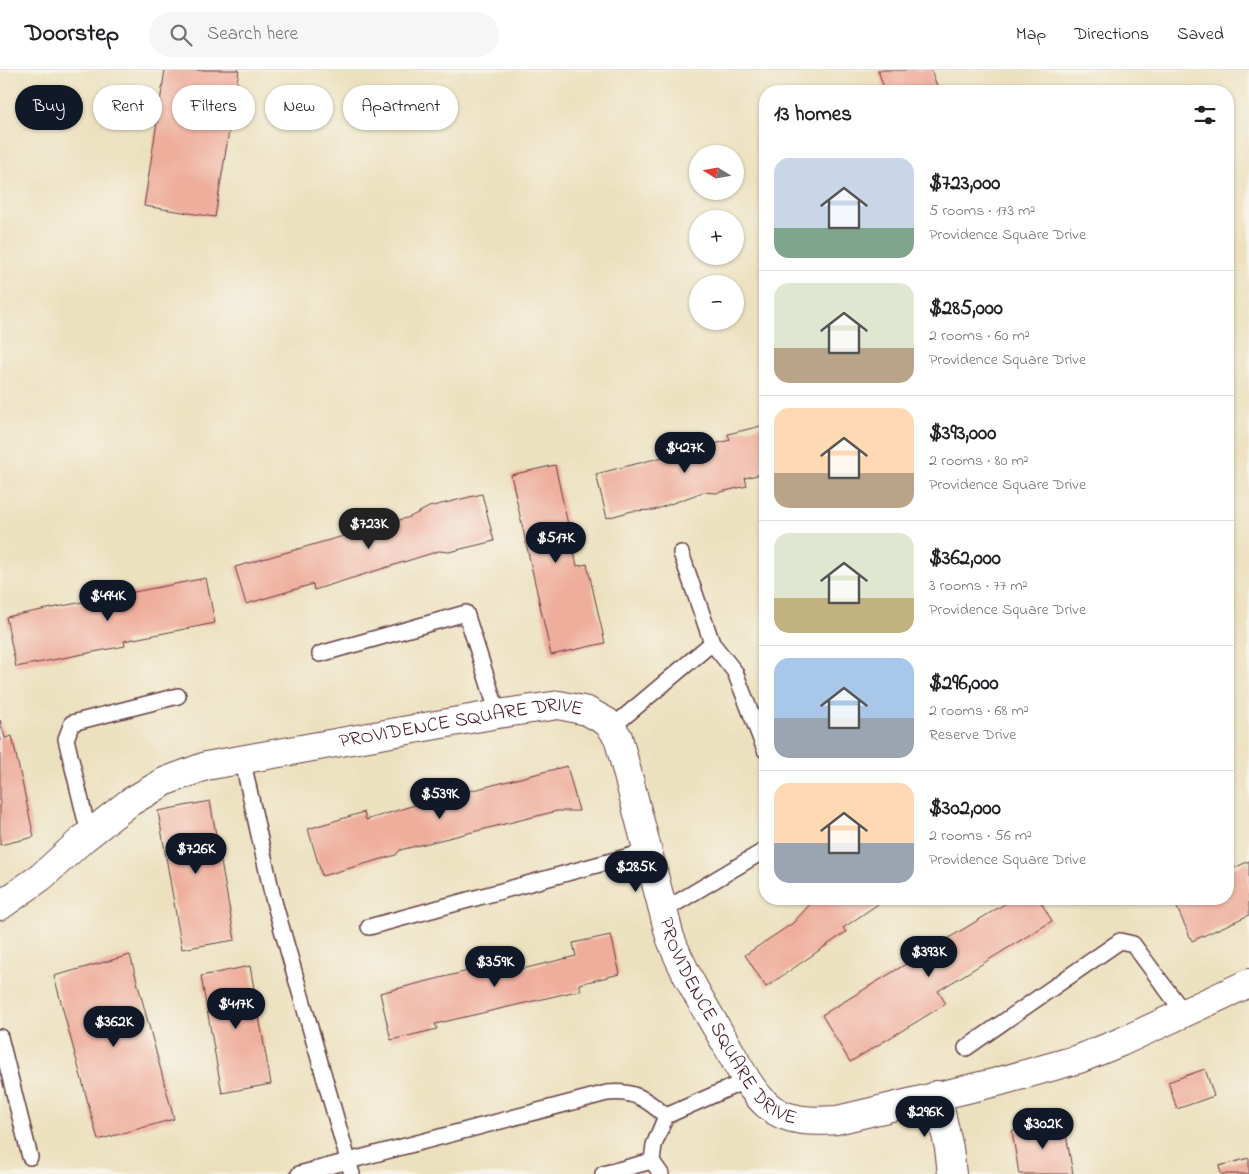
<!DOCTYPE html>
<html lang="en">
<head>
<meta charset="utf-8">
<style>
	:root { --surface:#fff; --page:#f6f6f6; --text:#202124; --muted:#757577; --line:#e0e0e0; --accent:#111827 }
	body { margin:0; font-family:"Indie Flower",sans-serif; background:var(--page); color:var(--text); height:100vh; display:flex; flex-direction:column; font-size:19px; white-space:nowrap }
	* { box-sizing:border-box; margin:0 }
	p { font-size:16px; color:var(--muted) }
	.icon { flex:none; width:28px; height:28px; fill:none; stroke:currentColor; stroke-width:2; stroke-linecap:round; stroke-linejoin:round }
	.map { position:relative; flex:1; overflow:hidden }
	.drawer { position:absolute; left:759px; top:15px; width:475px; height:820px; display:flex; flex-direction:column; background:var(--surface); border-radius:20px; box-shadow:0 1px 4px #0004 }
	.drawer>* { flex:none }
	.banner { position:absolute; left:15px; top:15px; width:475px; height:45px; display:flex; gap:10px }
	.needle { width:32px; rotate:281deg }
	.tools { position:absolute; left:689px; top:75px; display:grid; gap:10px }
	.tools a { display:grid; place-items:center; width:55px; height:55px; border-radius:50%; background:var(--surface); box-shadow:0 1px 4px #0004; font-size:25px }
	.price { position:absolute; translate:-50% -42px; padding:0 11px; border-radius:18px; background:var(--accent); color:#fff; font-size:16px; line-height:32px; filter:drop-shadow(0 1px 2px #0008) }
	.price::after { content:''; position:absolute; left:50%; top:30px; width:15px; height:11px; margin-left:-8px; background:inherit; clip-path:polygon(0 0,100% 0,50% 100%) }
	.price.on { background:#222; color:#fff }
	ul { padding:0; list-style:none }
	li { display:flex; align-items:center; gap:15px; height:125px; padding:0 15px }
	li+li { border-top:1px solid var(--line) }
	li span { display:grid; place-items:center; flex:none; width:140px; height:100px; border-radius:15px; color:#555 }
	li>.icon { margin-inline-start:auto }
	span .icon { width:60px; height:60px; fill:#fffc; stroke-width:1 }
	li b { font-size:21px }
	h2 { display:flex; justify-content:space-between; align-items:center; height:60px; padding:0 15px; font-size:21px }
	.tag { padding:0 18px; border-radius:22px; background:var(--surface); box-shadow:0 1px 4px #0004; font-size:18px; line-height:45px }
	.tag.on { background:var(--accent); color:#fff }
	header { display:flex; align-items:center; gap:30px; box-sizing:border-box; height:70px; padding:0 25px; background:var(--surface); border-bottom:1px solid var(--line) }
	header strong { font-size:24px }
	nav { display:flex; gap:28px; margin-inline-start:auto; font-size:18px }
	.search { width:350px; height:45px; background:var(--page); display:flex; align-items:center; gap:12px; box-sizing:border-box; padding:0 18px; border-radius:28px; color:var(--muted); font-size:19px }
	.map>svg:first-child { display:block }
	.building { fill:#efad9c }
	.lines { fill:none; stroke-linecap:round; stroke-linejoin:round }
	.service-casing { stroke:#623c41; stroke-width:18 }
	.minor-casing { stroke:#623c41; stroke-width:30 }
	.service { stroke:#fff; stroke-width:15 }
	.minor { stroke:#fff; stroke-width:28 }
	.labels { text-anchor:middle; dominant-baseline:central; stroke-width:4; stroke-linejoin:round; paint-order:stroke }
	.street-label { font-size:20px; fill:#4a1f2b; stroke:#f7f3e8 }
</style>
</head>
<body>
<header>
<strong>Doorstep</strong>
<div class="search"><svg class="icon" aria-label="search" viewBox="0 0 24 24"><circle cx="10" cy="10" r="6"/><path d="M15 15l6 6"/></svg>Search here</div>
<nav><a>Map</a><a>Directions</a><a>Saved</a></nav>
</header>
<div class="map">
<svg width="1249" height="1104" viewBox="0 0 1249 1104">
	<rect width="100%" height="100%" fill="#f7f3e8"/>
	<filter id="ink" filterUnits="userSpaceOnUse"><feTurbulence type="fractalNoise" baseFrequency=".02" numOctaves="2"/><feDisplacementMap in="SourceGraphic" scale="10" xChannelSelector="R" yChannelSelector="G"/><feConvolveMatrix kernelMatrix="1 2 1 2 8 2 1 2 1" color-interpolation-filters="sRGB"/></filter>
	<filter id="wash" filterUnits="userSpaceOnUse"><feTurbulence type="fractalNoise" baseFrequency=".0096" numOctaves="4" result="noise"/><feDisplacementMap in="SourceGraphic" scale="20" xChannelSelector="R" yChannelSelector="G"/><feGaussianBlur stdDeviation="1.12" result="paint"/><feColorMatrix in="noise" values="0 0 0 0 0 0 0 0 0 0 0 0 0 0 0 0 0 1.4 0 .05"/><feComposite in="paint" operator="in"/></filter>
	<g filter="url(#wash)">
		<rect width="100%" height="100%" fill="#ece1bf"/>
		<g id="blocks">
			<path class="building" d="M165 0H239L215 147 144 136Z
				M878 0H931L939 21H885Z
				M765 355V403L745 408 747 416 716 423 703 422 654 440 632 441 607 448 596 404 730 370 728 364Z
				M555 395 577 496 587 494 605 573 551 585 511 405Z
				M482 424 494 471 449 482 439 481 314 520 313 514 246 534 235 497 410 447 429 437Z
				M206 508 215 553 124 571 125 576 16 597 6 547Z
				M0 650 5 668 12 666 34 767 0 775Z
				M567 696 579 741H557L400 780 396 785 322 806 308 759 364 742 366 750 415 735Z
				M210 731 235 870 182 879 158 741Z
				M1249 791V845L1192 871 1173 829H1228V801Z
				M815 829H878L881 832 843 858 846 862 766 917 745 885 793 853Z
				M1013 829H1039L1052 851 938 921 946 934 850 992 822 945Z
				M611 865 620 904 579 914 581 920 435 954 437 959 391 970 380 923 516 889 518 900 576 886 573 873Z
				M130 885 174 1049 98 1070 54 906Z
				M250 896 271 1014 222 1023 201 906Z
				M1205 999 1214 1026 1177 1039 1168 1012Z
				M1064 1053 1073 1104H1019L1012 1061Z
				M1249 1088V1104H1221L1219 1096Z"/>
		</g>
	</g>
	<g filter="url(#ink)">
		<use href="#blocks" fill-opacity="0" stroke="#623c41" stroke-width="1"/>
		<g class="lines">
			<g class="service-casing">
				<path id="service" d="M712 573 735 602 765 680
					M320 584 466 543 498 644
					M611 658 712 573 681 483
					M242 688 273 828 352 1104
					M89 764 66 669 72 653 178 626
					M663 841 765 780
					M369 857 648 781
					M0 967 30 1087
					M966 978 1120 871 1133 874 1184 943
					M652 1091 661 1104
					M299 1104 607 1023C634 1020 646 1029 666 1046L747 1010
					M603 1104 652 1091 654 1075 666 1046"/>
			</g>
			<g class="minor-casing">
				<g id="minor">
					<path id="s1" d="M0 836 41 807 83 769 130 732 166 711 206 696 498 644 559 635 587 641 607 652 618 667 670 867C684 904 705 938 725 972 737 993 749 1019 767 1035 786 1052 813 1052 837 1050L997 1012 1079 989 1121 972 1249 913"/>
					<path d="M937 1025 949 1078 952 1104"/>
				</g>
			</g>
			<use href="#service" class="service"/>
			<use href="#minor" class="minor"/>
		</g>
	</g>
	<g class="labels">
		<g class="street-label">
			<text stroke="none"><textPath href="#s1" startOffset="510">PROVIDENCE SQUARE DRIVE</textPath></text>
			<text stroke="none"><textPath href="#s1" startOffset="990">PROVIDENCE SQUARE DRIVE</textPath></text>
		</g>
	</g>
</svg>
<div class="tools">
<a><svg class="needle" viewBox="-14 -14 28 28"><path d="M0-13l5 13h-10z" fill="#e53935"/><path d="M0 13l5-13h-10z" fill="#757577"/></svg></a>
<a>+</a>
<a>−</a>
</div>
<b class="price" style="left:685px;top:404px">$427K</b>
<b class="price on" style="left:369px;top:480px">$723K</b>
<b class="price" style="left:556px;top:494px">$517K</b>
<b class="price" style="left:108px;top:552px">$494K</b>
<b class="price" style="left:440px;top:750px">$539K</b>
<b class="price" style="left:196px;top:805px">$726K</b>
<b class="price" style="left:636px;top:823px">$285K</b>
<b class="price" style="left:929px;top:908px">$393K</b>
<b class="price" style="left:495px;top:918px">$359K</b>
<b class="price" style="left:236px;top:960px">$417K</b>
<b class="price" style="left:114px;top:978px">$362K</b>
<b class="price" style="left:925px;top:1068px">$296K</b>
<b class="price" style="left:1043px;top:1080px">$302K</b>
<div class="banner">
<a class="tag on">Buy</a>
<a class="tag">Rent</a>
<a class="tag">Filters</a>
<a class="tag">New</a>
<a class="tag">Apartment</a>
</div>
<section class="drawer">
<h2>13 homes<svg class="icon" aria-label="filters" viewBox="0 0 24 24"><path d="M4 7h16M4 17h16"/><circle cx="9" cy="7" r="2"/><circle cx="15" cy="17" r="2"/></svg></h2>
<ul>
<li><span style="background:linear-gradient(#c9d6e8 70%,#7fa58c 0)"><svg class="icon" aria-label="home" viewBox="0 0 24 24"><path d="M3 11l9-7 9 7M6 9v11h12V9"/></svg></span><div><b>$723,000</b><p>5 rooms · 173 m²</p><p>Providence Square Drive</p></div></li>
<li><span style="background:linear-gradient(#dfe7d0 65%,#b9a48a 0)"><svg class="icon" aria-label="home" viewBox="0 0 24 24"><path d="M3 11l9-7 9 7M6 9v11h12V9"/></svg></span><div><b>$285,000</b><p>2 rooms · 60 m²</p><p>Providence Square Drive</p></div></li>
<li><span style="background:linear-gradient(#ffd9b3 65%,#b9a48a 0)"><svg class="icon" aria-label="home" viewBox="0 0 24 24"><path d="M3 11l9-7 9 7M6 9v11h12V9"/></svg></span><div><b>$393,000</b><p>2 rooms · 80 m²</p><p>Providence Square Drive</p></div></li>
<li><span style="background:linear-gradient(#dfe7d0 65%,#c2b280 0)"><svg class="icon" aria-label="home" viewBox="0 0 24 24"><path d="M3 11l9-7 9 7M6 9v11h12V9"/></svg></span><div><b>$362,000</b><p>3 rooms · 77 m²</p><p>Providence Square Drive</p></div></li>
<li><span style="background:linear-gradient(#a9c7e8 60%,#9aa5b1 0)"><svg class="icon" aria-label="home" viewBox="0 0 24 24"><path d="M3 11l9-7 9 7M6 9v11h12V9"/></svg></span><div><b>$296,000</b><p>2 rooms · 68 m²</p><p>Reserve Drive</p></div></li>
<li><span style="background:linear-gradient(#ffd9b3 60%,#9aa5b1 0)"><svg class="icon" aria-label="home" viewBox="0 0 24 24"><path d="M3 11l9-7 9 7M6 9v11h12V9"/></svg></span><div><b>$302,000</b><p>2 rooms · 56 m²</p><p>Providence Square Drive</p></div></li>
</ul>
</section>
</div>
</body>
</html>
